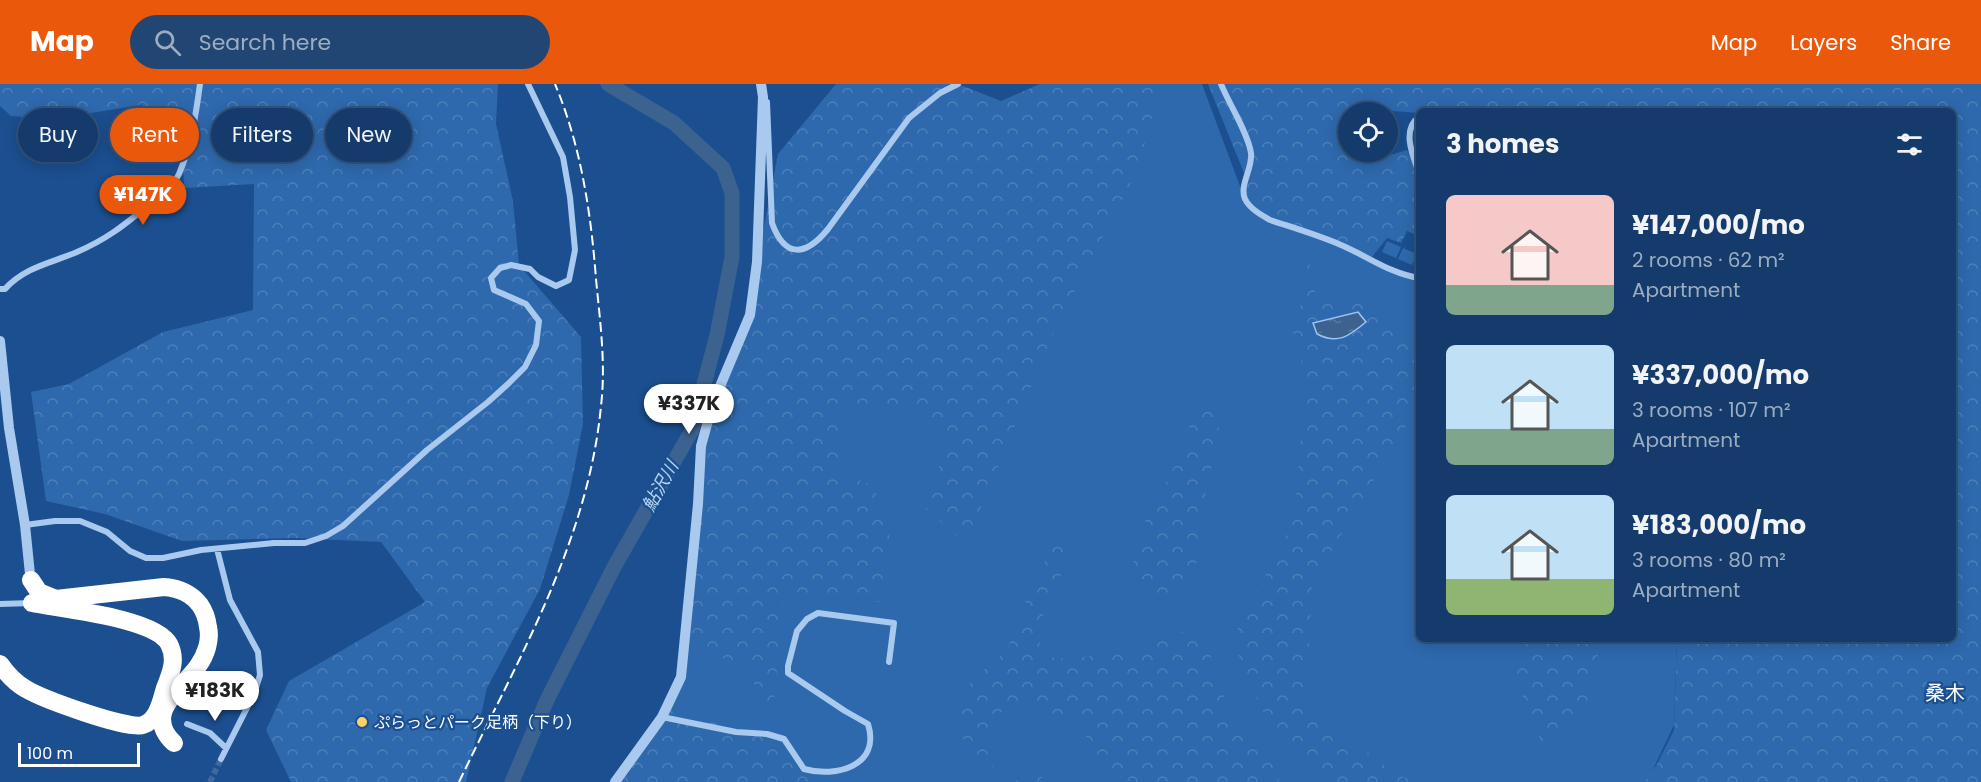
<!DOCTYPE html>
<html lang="en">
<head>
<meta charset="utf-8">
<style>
	:root { --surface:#143b6b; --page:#214673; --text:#f1f3f6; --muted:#9dadc1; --line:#33557e; --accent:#ea580c }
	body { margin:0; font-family:Poppins,"Noto Sans JP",sans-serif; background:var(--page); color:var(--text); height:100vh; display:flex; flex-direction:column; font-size:22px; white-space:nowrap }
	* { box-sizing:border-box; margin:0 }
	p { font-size:20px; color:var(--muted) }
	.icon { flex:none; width:33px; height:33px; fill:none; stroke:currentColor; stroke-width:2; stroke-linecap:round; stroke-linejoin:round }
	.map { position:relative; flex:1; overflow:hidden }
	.side { position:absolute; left:1416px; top:24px; width:540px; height:534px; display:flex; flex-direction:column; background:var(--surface); border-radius:9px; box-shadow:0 3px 15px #0003,0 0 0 2px var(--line) }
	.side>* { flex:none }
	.top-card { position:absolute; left:18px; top:24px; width:570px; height:54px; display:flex; gap:12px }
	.controls { position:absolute; left:1338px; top:18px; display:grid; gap:12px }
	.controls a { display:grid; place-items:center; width:60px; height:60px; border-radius:50%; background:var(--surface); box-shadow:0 3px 15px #0003,0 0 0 2px var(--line); font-size:30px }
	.scale { position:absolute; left:18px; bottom:15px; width:122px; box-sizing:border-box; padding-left:6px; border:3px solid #fff; border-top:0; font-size:16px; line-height:21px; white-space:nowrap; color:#fff; -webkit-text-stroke:4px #1b4f8f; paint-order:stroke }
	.price { position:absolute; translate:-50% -51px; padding:0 14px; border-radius:21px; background:#fff; color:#222; font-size:20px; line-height:39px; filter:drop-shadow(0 2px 3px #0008) }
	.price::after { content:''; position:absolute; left:50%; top:36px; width:18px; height:14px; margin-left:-9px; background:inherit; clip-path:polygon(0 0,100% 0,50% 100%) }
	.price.active { background:var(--accent); color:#fff }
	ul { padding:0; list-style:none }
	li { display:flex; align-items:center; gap:18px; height:150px; padding:0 30px }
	li span { display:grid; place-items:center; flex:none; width:168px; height:120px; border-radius:9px; color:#555 }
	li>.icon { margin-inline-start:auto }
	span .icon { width:72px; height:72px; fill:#fffc; stroke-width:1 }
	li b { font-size:26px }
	h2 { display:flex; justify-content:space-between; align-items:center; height:72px; padding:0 30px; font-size:26px }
	.pill { padding:0 21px; border-radius:27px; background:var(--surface); box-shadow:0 3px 15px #0003,0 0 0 2px var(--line); font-size:21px; line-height:54px }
	.pill.active { background:var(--accent); color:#fff }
	header { display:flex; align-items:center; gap:36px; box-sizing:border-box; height:84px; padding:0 30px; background:var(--accent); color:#fff }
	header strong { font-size:28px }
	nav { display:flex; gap:33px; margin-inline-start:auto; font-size:21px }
	.search { width:420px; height:54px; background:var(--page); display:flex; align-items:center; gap:15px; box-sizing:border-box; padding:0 21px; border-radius:33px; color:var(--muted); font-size:22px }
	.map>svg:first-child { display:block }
	.green { fill:#2e69ad }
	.forest { fill:url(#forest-crowns) }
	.water { fill:url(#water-ripples); stroke:#9cc4f0; stroke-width:1.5 }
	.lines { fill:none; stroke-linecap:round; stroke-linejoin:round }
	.river { stroke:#3c6290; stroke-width:15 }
	.minor-tunnel { stroke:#3d69a0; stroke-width:6; stroke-dasharray:6 3; stroke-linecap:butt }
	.minor { stroke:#a9c9ee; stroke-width:6 }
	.tertiary { stroke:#a9c9ee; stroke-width:10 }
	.motorway { stroke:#fff; stroke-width:18 }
	.rail { stroke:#fff; stroke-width:2; stroke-dasharray:10 4.5; stroke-linecap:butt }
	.poi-dot { fill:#ffd166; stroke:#1b4f8f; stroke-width:2 }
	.labels { text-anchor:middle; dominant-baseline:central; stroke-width:4.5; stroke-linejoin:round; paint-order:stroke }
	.poi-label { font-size:16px; fill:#fff; stroke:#1b4f8f; text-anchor:start }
	.water-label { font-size:18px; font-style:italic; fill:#b5d3f5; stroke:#1b4f8f }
	.quarter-label { font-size:20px; fill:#fff; stroke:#1b4f8f }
</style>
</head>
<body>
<header>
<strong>Map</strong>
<div class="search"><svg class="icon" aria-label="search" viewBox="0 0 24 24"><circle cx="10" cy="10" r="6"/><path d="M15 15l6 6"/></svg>Search here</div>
<nav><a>Map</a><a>Layers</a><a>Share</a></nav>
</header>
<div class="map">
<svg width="1981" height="698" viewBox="0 0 1981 698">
	<defs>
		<pattern id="forest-crowns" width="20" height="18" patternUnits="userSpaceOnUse" patternTransform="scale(1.5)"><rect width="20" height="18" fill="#2e69ad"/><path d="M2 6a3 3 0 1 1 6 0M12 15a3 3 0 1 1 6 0" fill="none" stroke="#4d80b9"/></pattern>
		<pattern id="water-ripples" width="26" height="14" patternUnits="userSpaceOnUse" patternTransform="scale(1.5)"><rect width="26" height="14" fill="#3c6290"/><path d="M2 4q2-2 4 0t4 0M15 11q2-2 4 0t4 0" fill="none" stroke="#597aa1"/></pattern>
	</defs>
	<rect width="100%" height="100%" fill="#1b4f8f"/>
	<path class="green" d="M1158 0H1202L1244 113 1392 184 1419 191V555H1677L1674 641 1647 698H622L671 625 728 330Z
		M1387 157 1401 163 1396 174 1382 168Z
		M1403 164 1417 170 1412 181 1398 175Z"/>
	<path class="forest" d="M0 0H498L496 40 513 117 519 181 581 253 583 340 569 411 540 505 487 604 466 698H291L266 646 289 597 425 518 381 458 295 454 182 457 105 430 46 417 31 308 69 300 163 248 253 226 254 100 184 104 182 34 140 21 54 35 11 32 0 22Z
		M836 0H958L1001 17 1040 0H1161L1137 87 1056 243 966 460 926 425 949 350 919 324 841 325 837 387 873 402 890 443 883 518 784 507 772 639 747 585 684 556 705 348 744 246 778 70Z
		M1208 0H1981V698H1644L1657 680 1674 646 1677 555H1953V27H1419V29L1380 26 1369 28H1348V42L1346 47 1348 68H1380L1390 71 1407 66 1419 90V152L1407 147 1401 159 1387 154 1372 173C1328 156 1281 143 1244 113L1246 94Z
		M1306 157 1318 163 1308 178 1312 186 1316 215 1370 219 1377 235 1419 272V320L1312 500 1306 622 1399 692 1419 698H1325L1261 625 1232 556 1294 436 1306 293 1293 248 1302 216Z
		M1215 325 1219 343 1214 374 1207 401 1195 488 1164 522 1146 516 1132 483 1143 442 1173 385 1190 362 1189 333Z
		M1059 450 1069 472 1034 552 1055 575 1085 573 1125 567 1192 545 1209 568 1229 627 1276 685 1279 698H1130L1102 682 1080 641 1025 617 989 634 993 688 987 695 967 664 955 634 971 597 1007 566 1029 509Z
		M1524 555H1601L1589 617 1544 665 1513 589Z
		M671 625 785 661 809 698H619Z
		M1039 691 1047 698H1013V697Z"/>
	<path class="water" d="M1358 228 1366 238C1349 252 1338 261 1317 250L1313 239Z"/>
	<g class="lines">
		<path class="river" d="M512 698 547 616 614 483 692 346 717 251 732 173V109L723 84 674 39 608 0"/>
		<path class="minor-tunnel" d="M210 698 221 675"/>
		<path class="minor" d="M1221 0C1229 20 1248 49 1251 69 1253 84 1239 101 1245 115 1250 125 1261 131 1270 136 1294 144 1318 151 1341 161 1367 172 1391 190 1419 194
			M767 18 772 139C785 175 806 172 828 145L909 34 940 9 958 0
			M1419 33C1401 46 1413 72 1419 89
			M0 205H5C25 183 51 179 77 168 109 154 124 141 150 120 161 111 173 102 179 90 191 62 196 30 200 0
			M25 441 55 437H80L107 448 130 467 146 474H163L201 466 274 459H305L326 452 343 442 427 366 488 318 509 299 525 283 536 261 539 237 526 220 494 206 491 194 500 184 511 181 530 185 538 193 556 202 569 196 575 166 570 113 563 73 528 0
			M217 465 230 516 258 568 260 591 254 610 221 675
			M0 520 32 519
			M662 633 736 648 767 650 784 655 804 685C836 694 881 682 868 640L845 627 788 589V582L797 547 807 535 818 529 894 539 889 578
			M187 640 210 649 226 664"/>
		<path class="tertiary" d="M0 257 9 344 25 441 31 500
			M615 698 662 633 681 593 698 420 701 362 713 319 750 231 757 178 763 13 761 0"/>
		<path class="motorway" d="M31 496 39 508 56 515 164 503C178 504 191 509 200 521 205 528 207 535 208 543 211 556 206 571 198 582 182 605 142 629 174 659
			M0 580C7 590 15 599 26 605 43 615 127 646 143 641 158 636 161 617 165 604 171 589 177 575 169 560 155 534 62 525 32 519"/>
		<path class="rail" d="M459 698C517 577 588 458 601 322 606 280 600 237 596 195 591 129 581 62 555 0"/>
	</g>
	<circle class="poi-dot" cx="362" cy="638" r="6"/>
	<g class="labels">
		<g class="poi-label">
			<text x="374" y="638">ぷらっとパーク足柄（下り）</text>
		</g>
		<g class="water-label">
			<text transform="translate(660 402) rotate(-61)">鮎沢川</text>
		</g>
		<g class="quarter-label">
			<text x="1945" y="609">桑木</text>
		</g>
	</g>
</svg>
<div class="controls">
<a><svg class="icon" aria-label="locate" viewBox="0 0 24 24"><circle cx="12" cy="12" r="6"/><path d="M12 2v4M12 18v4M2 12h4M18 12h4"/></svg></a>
</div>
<div class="scale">100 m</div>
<b class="price active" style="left:143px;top:142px">¥147K</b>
<b class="price" style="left:689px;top:351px">¥337K</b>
<b class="price" style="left:215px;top:638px">¥183K</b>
<div class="top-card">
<a class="pill">Buy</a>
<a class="pill active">Rent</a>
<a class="pill">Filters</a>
<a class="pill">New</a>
</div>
<section class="side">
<h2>3 homes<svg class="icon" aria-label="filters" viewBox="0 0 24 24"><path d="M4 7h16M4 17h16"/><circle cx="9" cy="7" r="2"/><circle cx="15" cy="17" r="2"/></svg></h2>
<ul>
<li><span style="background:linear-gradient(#f6c9c9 75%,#7fa58c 0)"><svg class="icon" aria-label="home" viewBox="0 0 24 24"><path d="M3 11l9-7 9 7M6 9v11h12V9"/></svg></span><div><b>¥147,000/mo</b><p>2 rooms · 62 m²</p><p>Apartment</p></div></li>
<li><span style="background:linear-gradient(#bfe0f5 70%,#7fa58c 0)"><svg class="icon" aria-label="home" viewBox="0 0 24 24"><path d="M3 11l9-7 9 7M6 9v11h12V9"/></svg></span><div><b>¥337,000/mo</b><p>3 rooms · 107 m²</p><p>Apartment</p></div></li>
<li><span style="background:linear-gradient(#bfe0f5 70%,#8fb573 0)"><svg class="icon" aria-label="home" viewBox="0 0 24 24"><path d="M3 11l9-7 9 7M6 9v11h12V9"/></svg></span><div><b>¥183,000/mo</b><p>3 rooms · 80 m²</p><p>Apartment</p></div></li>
</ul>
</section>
</div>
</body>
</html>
